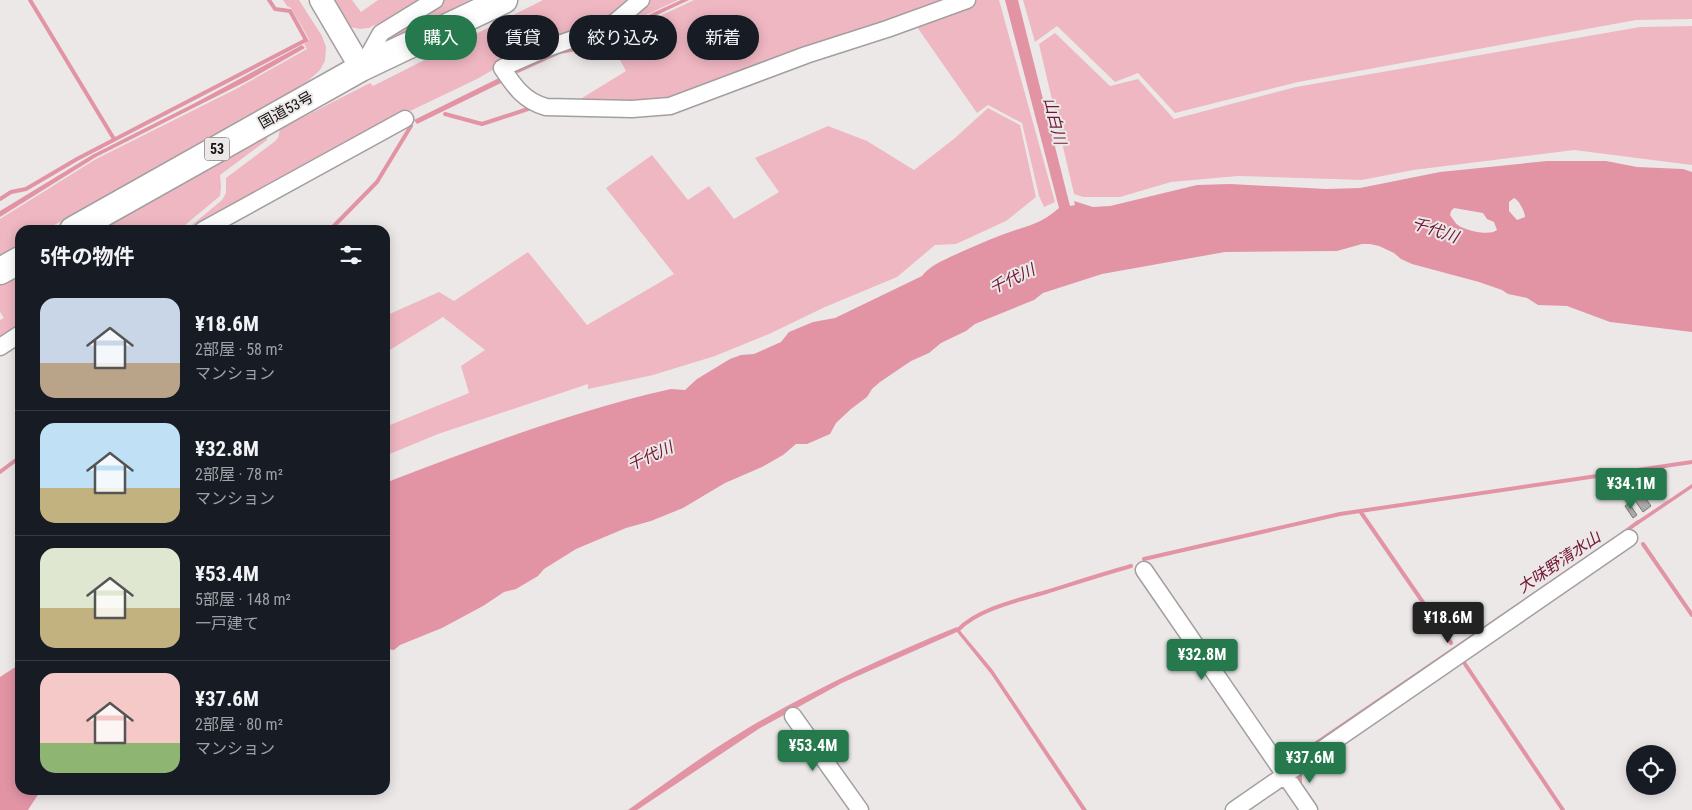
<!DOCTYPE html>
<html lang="ja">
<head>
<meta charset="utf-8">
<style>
	:root { --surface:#171b24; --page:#242831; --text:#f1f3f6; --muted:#9ea1a6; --line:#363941; --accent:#25794c }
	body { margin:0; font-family:"Roboto Condensed","Noto Sans JP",sans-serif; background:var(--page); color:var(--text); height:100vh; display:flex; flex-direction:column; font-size:19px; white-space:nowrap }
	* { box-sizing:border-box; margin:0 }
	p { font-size:16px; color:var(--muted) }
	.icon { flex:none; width:28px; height:28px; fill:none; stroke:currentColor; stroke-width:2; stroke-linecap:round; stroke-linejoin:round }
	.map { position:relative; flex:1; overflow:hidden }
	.drawer { position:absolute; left:15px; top:225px; width:375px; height:570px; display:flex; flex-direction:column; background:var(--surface); border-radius:15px; box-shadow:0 2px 12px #0003 }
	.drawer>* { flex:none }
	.top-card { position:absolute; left:405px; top:15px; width:475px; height:45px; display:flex; gap:10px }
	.tools { position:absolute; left:1626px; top:745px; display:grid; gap:10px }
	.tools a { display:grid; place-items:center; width:50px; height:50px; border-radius:50%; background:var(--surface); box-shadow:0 2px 12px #0003; font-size:25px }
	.price { position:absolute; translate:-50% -42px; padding:0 11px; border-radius:5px; background:var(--accent); color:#fff; font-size:16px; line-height:32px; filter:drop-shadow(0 1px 2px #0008) }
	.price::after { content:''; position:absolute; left:50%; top:30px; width:15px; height:11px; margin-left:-8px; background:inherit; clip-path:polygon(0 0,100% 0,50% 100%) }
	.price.on { background:#222; color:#fff }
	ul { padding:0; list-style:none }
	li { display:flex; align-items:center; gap:15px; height:125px; padding:0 25px }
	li+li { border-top:1px solid var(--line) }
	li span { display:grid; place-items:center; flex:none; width:140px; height:100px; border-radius:15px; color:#555 }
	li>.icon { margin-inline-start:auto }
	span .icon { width:60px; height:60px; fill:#fffc; stroke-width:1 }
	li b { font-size:21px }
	h2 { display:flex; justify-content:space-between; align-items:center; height:60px; padding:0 25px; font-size:21px }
	.tag { padding:0 18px; border-radius:22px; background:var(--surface); box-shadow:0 2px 12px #0003; font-size:18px; line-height:45px }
	.tag.on { background:var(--accent); color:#fff }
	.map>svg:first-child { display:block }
	.green { fill:#efb7c2 }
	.water { fill:#e294a5; fill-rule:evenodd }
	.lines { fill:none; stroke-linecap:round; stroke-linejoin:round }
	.stream { stroke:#e294a5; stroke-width:4 }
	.building { fill:#aeaaab; stroke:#7a7677 }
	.minor-casing { stroke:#a39fa0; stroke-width:19 }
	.secondary-casing { stroke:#a39fa0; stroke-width:25 }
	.trunk-casing { stroke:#a39fa0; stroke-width:29 }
	.minor { stroke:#fff; stroke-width:16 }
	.secondary { stroke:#fff; stroke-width:22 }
	.trunk { stroke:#fff; stroke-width:26 }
	.labels { text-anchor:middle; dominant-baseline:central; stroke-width:4; stroke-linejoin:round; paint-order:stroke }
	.shield { fill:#ece8e8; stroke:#555353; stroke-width:1 }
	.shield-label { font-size:14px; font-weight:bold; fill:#141313 }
	.street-label { font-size:15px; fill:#141313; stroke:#ece8e8 }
	.water-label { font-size:16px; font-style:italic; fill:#711535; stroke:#ece8e8 }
</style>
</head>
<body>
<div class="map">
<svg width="1692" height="810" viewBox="0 0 1692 810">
	<rect width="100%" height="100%" fill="#ece8e8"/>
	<path class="green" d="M283 0H299L322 36 326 47 325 61 320 70 308 81 227 130 45 230H20V244L0 255V219L96 159 236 89 307 49 304 44 309 39 291 8 287 6Z
		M332 0H352L361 12 378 0H427L402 17 372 26 369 28 360 29 350 27Z
		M442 0H470L388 42 385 37Z
		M543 0H638L618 17 515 57 477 79 408 112 196 230H186L222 200 226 193V178L274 142 278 138 280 129 370 83 373 86Z
		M650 0H678L581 45Z
		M694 0H950L666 102 574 103 626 71 609 40Z
		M977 0H999L1055 202 1044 207 1039 196 1022 123 988 105 977 113 915 24Z
		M1023 0H1692V19L1636 20 1298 82 1175 113 1138 73 1115 82 1057 26 1035 42Z
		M1692 26V165L1574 150 1413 170 1362 180 1238 176 1171 182 1120 197H1083L1074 194 1039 44 1055 33 1110 86 1138 79 1174 119 1296 87 1640 27Z
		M988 108 1020 125 1036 197 1006 221 956 244 935 245 897 277 825 307 769 334 715 356 653 375 588 389V384L438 434 385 456V427L469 393 461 366 485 350 443 317 385 353V316L439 292 454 301 528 252 587 325 674 274 606 188 652 155 688 200 709 186 734 219 779 192 755 158 828 126 867 141 914 170 955 138Z
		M267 137V140L220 175 221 187 220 196 179 230H97Z
		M20 272V332L0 344V320L4 318 0 312V283Z"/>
	<path class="water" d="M681 0H689L582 50 560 54 518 73 513 71 558 51 581 46Z
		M1005 0H1018L1070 206 1075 205 1074 201 1093 207 1110 206 1197 185 1230 184 1326 189 1360 188 1440 172 1547 161H1606L1637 167 1683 169 1692 172V332L1610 322 1567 306 1538 305 1527 298 1508 294 1502 290 1479 282 1412 264 1401 259 1394 253 1379 246 1370 244H1362L1337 251 1225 252 1102 274 1043 293 1034 300 975 324 966 331 941 343 929 353 911 361 880 382 872 389 867 397 851 409 836 423 830 434 807 444H796L783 455 762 467 725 483 683 508 651 521 626 528 576 549 544 569 538 576 516 589 504 592 483 606 442 628 400 645 394 650 385 649V483C479 447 573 411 671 389L685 390 697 379 730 359 741 355 754 354 781 342 789 332 813 322 835 318 922 276C930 266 938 263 950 257 968 249 985 241 1004 234 1028 225 1038 226 1059 208ZM1514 198C1519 200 1525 212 1525 217L1517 220 1509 211V202ZM1454 208 1483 213 1487 219 1494 222 1497 230C1489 236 1470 231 1461 227 1456 225 1453 219 1450 215L1451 211Z
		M302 45 305 48 247 81 96 157 0 217V211L92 155 195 103Z
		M501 77 503 82 417 124 414 120Z
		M1692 484V488L1636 526 1634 523Z
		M1616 536 1618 538 1290 763 1291 759 1310 745Z
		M957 627 992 669 1087 810H1082L991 674 957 632 842 683 760 728 637 810H628C667 782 706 753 748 728 815 689 885 656 957 627Z
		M20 664V790H41L28 810H0V677Z"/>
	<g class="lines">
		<path class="stream" d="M30 0 114 139
			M445 114 482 124 528 109
			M0 199 11 192 26 189 77 159 306 40 290 11 275 9 269 0
			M330 230 377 182 411 126
			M0 472 20 457
			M1360 511 1451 643
			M1622 534 1638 522
			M1643 544 1692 615
			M1144 559 1340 514 1692 462
			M958 630C978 609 1019 600 1046 592 1075 583 1103 574 1131 566
			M1463 661 1563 810
			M1280 755 1286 758 1291 757
			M1300 785V775"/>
	</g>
	<path class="building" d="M1642 493 1651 506 1643 512 1634 499Z
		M1629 503 1637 515 1633 518 1625 506Z"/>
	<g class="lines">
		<g class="minor-casing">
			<path id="minor" d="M641 0 615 22 601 29 545 49 502 68C514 86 524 101 546 107L632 109 670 106 806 55 887 29 967 0
				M362 67 381 33 435 0
				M203 230 405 119
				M0 347 20 334
				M1144 570 1309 810
				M793 716 860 810
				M1234 810 1629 538"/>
		</g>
		<g class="secondary-casing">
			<path id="secondary" d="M321 0 361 68"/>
		</g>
		<g class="trunk-casing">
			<path id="trunk" d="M73 230 361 68 504 0
				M0 271 20 260"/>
		</g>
		<use href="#minor" class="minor"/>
		<use href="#secondary" class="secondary"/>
		<use href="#trunk" class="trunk"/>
	</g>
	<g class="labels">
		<rect class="shield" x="204.5" y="137.5" width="25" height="23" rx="4"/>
		<g class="shield-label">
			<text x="217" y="149">53</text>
		</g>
		<g class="street-label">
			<text transform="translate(286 110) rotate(-29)">国道53号</text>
		</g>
		<g class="water-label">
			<text transform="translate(1055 121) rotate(76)">山白川</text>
			<text transform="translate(1435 230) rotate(19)">千代川</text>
			<text transform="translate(1012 279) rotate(-25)">千代川</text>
			<text transform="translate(650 456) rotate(-24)">千代川</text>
			<text transform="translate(1559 562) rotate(-34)">大味野清水山</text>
		</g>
	</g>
</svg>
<div class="tools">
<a><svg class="icon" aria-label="locate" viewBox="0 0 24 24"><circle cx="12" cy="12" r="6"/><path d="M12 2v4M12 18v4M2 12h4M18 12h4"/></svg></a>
</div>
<b class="price" style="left:1631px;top:510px">¥34.1M</b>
<b class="price on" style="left:1448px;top:644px">¥18.6M</b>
<b class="price" style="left:1202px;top:681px">¥32.8M</b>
<b class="price" style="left:813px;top:772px">¥53.4M</b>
<b class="price" style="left:1310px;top:784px">¥37.6M</b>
<div class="top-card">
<a class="tag on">購入</a>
<a class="tag">賃貸</a>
<a class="tag">絞り込み</a>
<a class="tag">新着</a>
</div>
<section class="drawer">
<h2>5件の物件<svg class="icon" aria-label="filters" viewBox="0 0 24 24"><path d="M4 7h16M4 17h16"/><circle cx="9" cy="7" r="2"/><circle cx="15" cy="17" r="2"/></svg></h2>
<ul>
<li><span style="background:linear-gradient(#c9d6e8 65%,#b9a48a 0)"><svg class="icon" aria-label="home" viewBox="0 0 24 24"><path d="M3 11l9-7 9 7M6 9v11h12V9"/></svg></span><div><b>¥18.6M</b><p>2部屋 · 58 m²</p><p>マンション</p></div></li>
<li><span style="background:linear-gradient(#bfe0f5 65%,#c2b280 0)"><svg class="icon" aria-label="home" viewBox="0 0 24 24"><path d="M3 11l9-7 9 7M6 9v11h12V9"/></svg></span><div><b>¥32.8M</b><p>2部屋 · 78 m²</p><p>マンション</p></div></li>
<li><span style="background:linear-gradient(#dfe7d0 60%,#c2b280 0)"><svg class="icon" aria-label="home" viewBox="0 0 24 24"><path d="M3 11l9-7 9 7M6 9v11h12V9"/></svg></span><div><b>¥53.4M</b><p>5部屋 · 148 m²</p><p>一戸建て</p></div></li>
<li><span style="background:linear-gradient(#f6c9c9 70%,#8fb573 0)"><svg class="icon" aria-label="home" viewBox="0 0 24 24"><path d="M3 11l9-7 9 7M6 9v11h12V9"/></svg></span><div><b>¥37.6M</b><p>2部屋 · 80 m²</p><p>マンション</p></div></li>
</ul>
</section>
</div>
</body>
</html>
